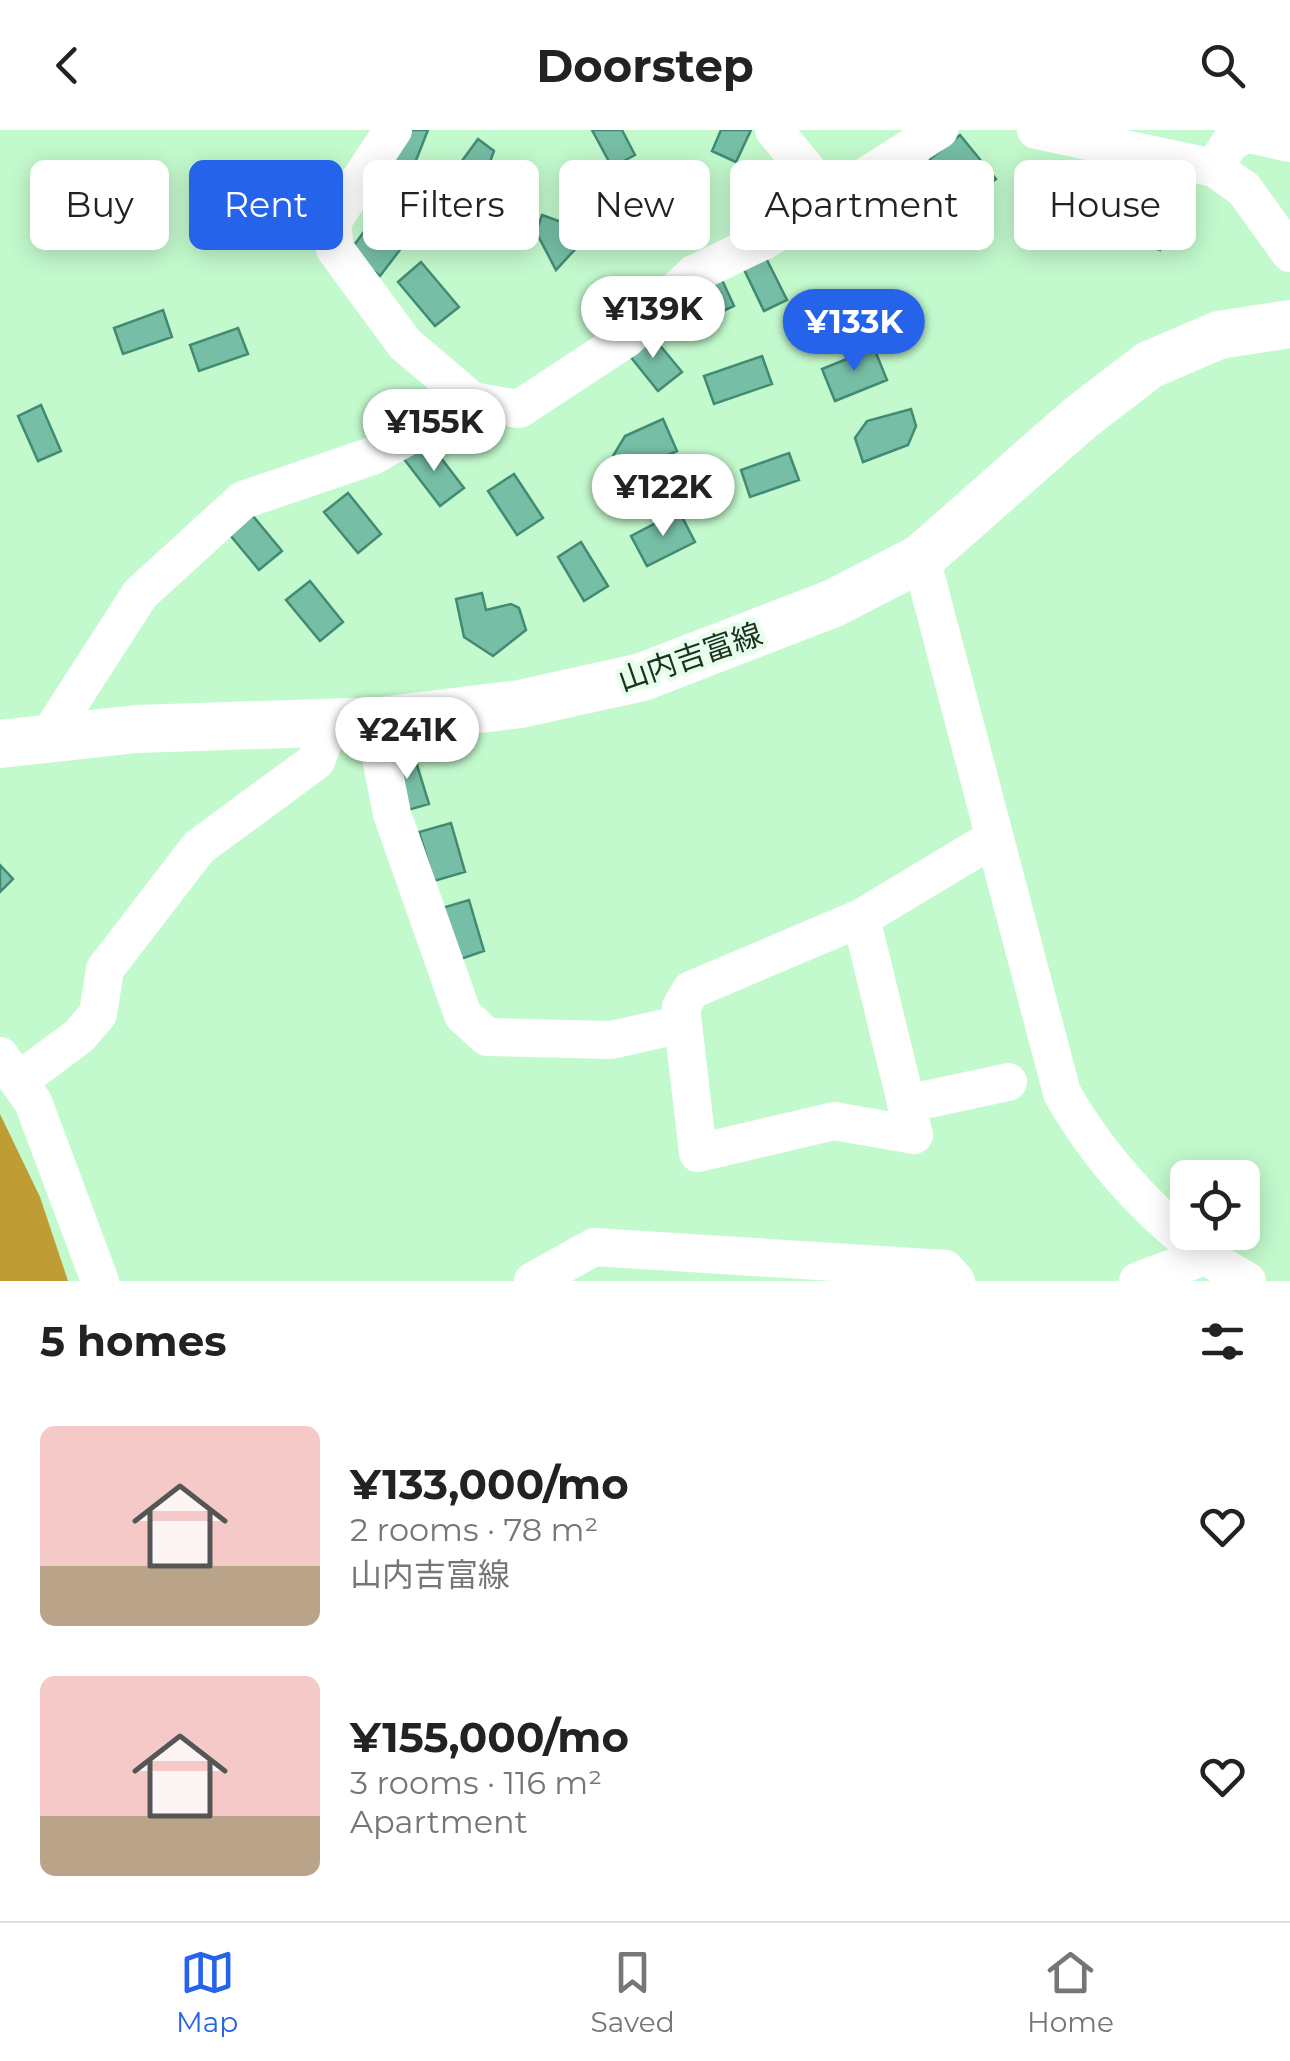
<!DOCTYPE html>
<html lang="en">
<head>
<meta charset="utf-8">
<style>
	:root { --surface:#fff; --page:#f2f2f2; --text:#222; --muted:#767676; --line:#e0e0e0; --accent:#2563eb }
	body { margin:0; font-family:Montserrat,"Noto Sans JP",sans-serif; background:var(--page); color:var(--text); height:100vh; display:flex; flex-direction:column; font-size:38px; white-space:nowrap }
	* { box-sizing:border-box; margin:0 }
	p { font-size:32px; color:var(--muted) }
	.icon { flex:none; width:55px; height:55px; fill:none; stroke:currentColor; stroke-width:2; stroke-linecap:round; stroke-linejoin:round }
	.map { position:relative; height:1151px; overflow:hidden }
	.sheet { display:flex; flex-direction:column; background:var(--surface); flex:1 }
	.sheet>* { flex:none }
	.guide { position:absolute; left:30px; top:30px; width:1230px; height:90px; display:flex; gap:20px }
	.fabs { position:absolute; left:1170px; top:1030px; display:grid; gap:20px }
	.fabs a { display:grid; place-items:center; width:90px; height:90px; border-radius:15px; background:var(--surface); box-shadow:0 5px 25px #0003; font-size:50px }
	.price { position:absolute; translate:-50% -85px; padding:0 22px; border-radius:35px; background:#fff; color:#222; font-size:32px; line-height:65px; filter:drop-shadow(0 2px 5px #0008) }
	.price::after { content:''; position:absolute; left:50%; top:60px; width:30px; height:22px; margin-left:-15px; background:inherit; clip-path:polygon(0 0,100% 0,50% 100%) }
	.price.active { background:var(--accent); color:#fff }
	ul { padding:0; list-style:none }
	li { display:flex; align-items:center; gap:30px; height:250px; padding:0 40px }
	li span { display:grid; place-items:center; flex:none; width:280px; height:200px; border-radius:15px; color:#555 }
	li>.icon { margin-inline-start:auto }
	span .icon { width:120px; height:120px; fill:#fffc; stroke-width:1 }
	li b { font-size:42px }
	h2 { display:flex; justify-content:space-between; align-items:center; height:120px; padding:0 40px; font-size:42px }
	.pill { padding:0 35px; border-radius:15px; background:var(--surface); box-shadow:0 5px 25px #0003; font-size:35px; line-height:90px }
	.pill.active { background:var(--accent); color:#fff }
	header { display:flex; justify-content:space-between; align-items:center; height:130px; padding:0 40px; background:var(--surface); font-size:45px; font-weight:700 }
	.tabs { display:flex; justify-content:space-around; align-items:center; height:140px; border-top:2px solid var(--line); background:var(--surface); font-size:28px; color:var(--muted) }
	.tabs a { display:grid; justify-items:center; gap:5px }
	.tabs .active { color:var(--accent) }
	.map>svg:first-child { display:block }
	.water { fill:#c09d34 }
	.building { fill:#76bea5; stroke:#428b73; stroke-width:2.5 }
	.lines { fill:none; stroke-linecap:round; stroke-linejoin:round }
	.minor { stroke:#fff; stroke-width:38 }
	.major { stroke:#fff; stroke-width:48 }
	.labels { text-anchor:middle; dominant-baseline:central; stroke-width:9; stroke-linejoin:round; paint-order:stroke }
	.street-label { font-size:30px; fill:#1c3120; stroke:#e8feec }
</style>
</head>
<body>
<header><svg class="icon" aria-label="back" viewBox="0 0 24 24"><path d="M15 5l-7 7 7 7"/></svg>Doorstep<svg class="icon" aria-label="search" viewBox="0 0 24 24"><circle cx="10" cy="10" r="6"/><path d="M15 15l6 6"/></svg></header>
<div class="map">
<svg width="1290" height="1151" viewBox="0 0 1290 1151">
	<rect width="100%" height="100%" fill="#c3facd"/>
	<path class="water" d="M0 984 40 1067 68 1151H0Z"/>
	<path class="building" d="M402 0H428L413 38 382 27Z
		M592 0H622L635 25 612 37Z
		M721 0H751L736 32 712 21Z
		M960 5 996 49 966 73 930 29Z
		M478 9 494 21 479 62 448 50Z
		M876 53 894 95 868 106 851 63Z
		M1111 68 1171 90 1160 120 1100 98Z
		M377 84 409 108 380 146 349 122Z
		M542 85 567 94 580 114 556 140 536 102Z
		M761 118 787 170 764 181 739 129Z
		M421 132 459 177 435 196 398 152Z
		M722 150 734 176 691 196 678 171Z
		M163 180 172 207 123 224 114 198Z
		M238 198 248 224 199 241 190 215Z
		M648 201 682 242 658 261 625 220Z
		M874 218 887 250 835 271 822 239Z
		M762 226 772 254 714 274 704 246Z
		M41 275 61 321 38 331 18 286Z
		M911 279 916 296 908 315 863 332 855 308 867 291Z
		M663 289 677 321 621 346 613 326 625 306Z
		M428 311 464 358 440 376 404 329Z
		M789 323 799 350 750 367 741 340Z
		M514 344 543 388 517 405 488 361Z
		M348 363 381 404 358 423 324 382Z
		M248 380 282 421 259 440 225 399Z
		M679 381 695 412 647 436 631 406Z
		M581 412 608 456 584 471 558 427Z
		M310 451 343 492 320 511 286 470Z
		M482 463 486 480 511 474 519 478 526 500 493 526 464 507 456 469Z
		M413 622 429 674 401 682 386 630Z
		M451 693 465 742 434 751 419 702Z
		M0 735 13 749 0 762Z
		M469 770 484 821 458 830 442 778Z"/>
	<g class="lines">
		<path class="minor" d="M393 0 332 92 335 119 405 214 472 271 519 279 627 208 694 144 765 110 939 0
			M774 0 831 69
			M1036 0 1214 38 1244 59 1290 123
			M1214 38 1229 14 1245 3 1290 13
			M921 428 1062 963C1104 1037 1172 1110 1247 1151
			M374 592 392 684 463 885 487 907 611 910 683 894
			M48 607 140 464 243 370 372 326 472 271
			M861 788 914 1005 834 991 698 1023 681 877 691 860 861 788 994 708
			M0 926 33 972 100 1151
			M20 950 79 906 98 884 105 839 199 717 316 631 330 593
			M906 974 1008 952
			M533 1151 594 1117 945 1139 956 1151
			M1138 1151 1202 1127"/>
		<path class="major" d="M0 614 137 599 380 591 520 574 642 547 834 473 921 428 1080 288 1149 235 1219 205 1290 194"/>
	</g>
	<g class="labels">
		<g class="street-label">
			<text transform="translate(690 527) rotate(-19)">山内吉富線</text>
		</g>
	</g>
</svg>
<div class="fabs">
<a><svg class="icon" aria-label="locate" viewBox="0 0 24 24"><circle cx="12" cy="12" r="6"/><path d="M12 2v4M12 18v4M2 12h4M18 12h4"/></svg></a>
</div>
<b class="price" style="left:653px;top:231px">¥139K</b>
<b class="price active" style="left:854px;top:244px">¥133K</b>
<b class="price" style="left:434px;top:344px">¥155K</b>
<b class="price" style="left:663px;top:409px">¥122K</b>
<b class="price" style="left:407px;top:652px">¥241K</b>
<div class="guide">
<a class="pill">Buy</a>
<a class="pill active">Rent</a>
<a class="pill">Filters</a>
<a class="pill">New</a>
<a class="pill">Apartment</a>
<a class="pill">House</a>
</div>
</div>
<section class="sheet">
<h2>5 homes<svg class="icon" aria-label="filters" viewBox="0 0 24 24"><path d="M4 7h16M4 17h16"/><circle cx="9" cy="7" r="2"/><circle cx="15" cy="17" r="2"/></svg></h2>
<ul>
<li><span style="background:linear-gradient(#f6c9c9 70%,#b9a48a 0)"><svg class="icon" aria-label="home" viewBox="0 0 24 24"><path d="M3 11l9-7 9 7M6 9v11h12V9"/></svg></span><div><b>¥133,000/mo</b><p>2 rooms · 78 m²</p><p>山内吉富線</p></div><svg class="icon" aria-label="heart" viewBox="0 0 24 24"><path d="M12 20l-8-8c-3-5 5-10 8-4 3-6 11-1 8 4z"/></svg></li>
<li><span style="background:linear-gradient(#f6c9c9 70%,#b9a48a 0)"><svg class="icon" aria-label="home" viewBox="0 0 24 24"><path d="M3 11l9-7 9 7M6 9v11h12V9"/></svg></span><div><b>¥155,000/mo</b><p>3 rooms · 116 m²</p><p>Apartment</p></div><svg class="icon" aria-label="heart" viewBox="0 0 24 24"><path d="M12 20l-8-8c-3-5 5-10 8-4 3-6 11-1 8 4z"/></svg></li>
</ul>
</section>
<nav class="tabs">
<a class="active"><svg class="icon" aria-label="map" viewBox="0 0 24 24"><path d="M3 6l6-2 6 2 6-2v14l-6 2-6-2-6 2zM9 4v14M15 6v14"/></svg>Map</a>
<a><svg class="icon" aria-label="saved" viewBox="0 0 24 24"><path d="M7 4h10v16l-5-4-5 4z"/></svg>Saved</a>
<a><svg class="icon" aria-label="home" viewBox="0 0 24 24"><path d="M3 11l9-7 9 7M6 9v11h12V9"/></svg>Home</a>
</nav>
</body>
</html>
